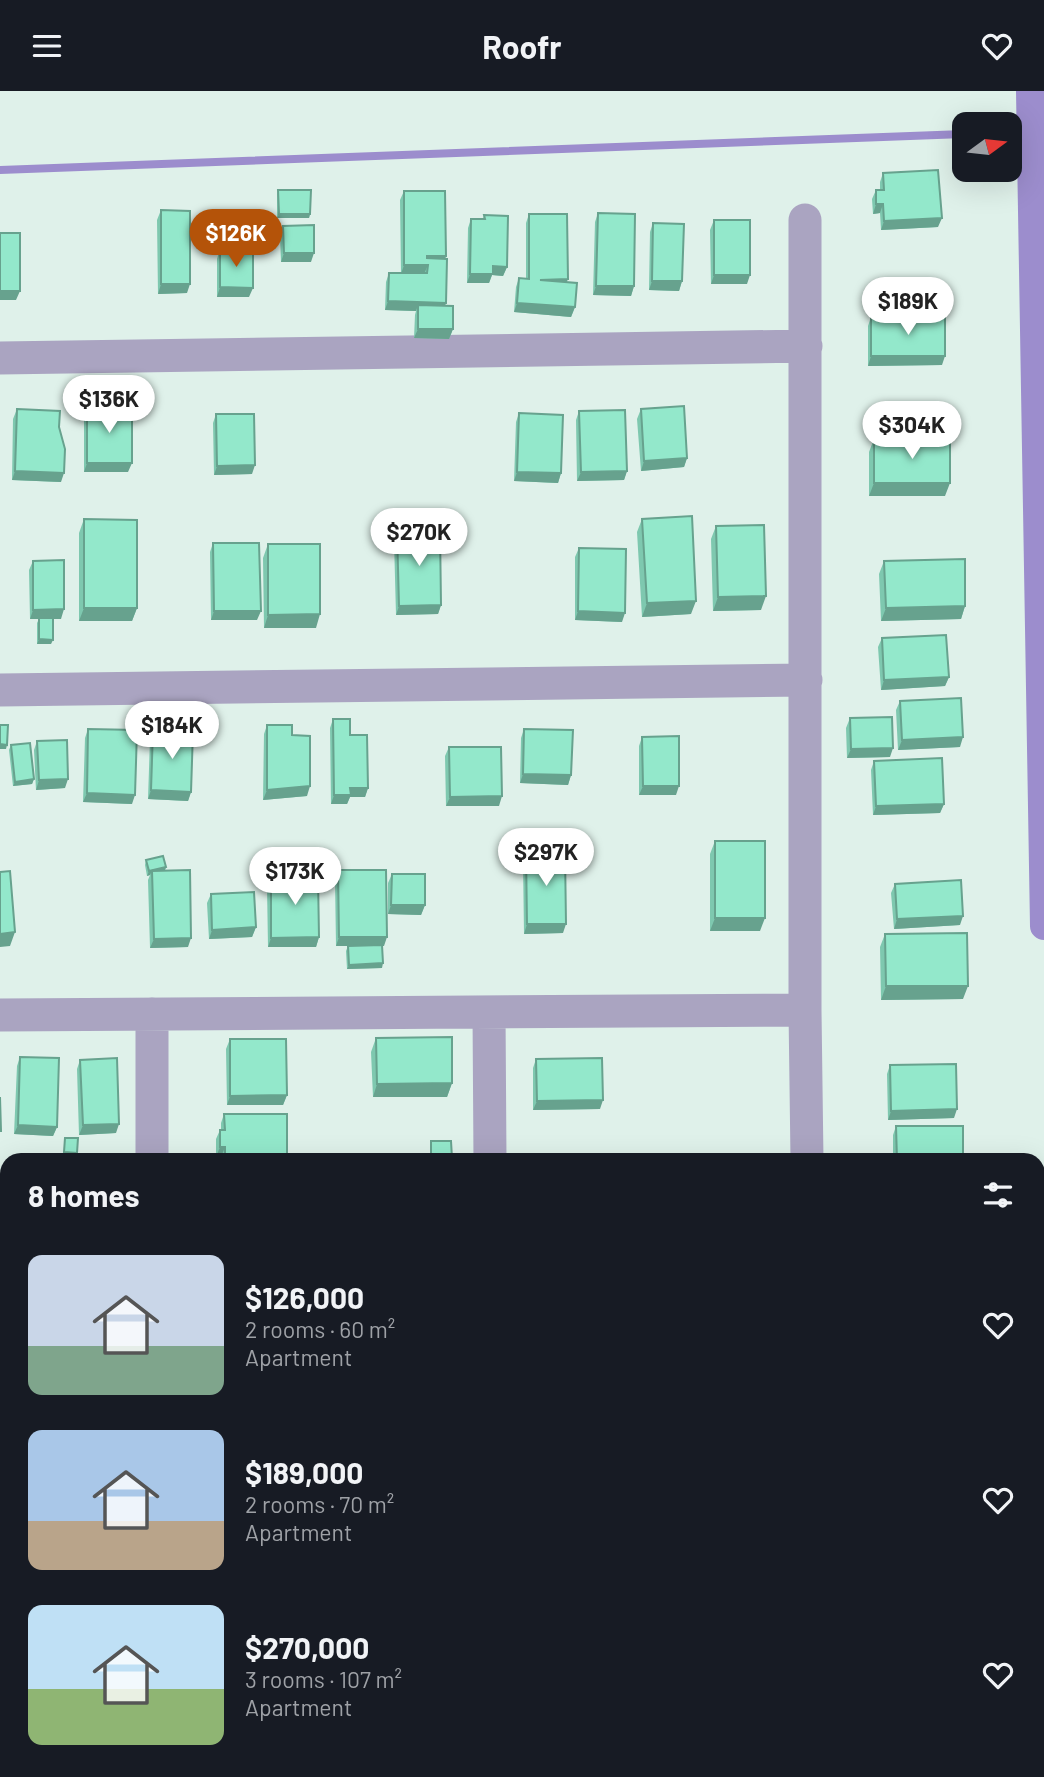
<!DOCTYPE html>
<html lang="en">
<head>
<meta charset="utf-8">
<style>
	:root { --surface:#171b24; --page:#20242c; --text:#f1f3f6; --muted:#9ea1a6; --accent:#b45309 }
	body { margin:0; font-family:Barlow,sans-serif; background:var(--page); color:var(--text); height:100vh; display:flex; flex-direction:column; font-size:26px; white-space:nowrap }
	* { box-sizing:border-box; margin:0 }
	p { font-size:23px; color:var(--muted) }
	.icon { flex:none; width:38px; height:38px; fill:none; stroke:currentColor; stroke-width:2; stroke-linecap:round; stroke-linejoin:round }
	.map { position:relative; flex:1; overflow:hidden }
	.panel { position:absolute; left:0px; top:1062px; width:1045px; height:625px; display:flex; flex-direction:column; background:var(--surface); border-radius:21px 21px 0 0; box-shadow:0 7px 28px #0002 }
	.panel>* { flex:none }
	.needle { width:46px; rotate:75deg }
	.tools { position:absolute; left:952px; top:21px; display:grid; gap:14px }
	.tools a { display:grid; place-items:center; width:70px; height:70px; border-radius:14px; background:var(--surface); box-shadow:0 7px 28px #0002; font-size:35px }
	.price { position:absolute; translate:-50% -60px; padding:0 16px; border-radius:24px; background:#fff; color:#222; font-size:23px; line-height:46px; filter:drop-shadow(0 2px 4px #0008) }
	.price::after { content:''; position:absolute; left:50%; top:42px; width:21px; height:16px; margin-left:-10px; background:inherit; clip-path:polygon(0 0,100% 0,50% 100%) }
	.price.current { background:var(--accent); color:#fff }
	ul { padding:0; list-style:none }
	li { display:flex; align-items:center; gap:21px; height:175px; padding:0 28px }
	li span { display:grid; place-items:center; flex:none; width:196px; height:140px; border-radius:14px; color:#555 }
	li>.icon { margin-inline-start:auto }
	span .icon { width:84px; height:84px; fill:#fffc; stroke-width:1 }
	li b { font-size:30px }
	h2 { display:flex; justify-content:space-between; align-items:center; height:84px; padding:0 28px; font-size:30px }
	header { display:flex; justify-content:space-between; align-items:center; height:91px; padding:0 28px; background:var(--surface); font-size:32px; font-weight:700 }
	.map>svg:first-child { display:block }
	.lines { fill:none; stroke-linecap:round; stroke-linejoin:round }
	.stream { stroke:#9c8dcd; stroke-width:8 }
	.canal { stroke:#9c8dcd; stroke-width:28 }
	.minor { stroke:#aaa4c1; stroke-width:33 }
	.wall { fill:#7ec8af }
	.shaded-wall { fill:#67a28e }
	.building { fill:#93e8cb; stroke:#67a28e; stroke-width:2 }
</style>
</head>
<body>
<header><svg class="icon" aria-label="menu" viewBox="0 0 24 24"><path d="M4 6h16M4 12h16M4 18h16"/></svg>Roofr<svg class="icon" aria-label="heart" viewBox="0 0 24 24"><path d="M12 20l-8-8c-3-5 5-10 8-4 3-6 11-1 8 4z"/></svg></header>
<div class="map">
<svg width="1044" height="1686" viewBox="0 0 1044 1686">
	<rect width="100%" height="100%" fill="#dff1ea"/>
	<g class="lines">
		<path class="stream" d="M1010 41H1031
			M0 79 964 43"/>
		<path class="canal" d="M1030 0 1044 835"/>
		<path class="minor" d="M805 129V919L807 1069
			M0 267 806 255
			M0 599 806 589
			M489 921 490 1069
			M152 923V1069
			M0 924 805 919
			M0 1239H7
			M0 1549H7
			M156 1680V1686
			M495 1680V1686
			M818 1680V1686"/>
	</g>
	<path class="wall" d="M883 82 938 136 881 139 880 122 873 123 872 108 876 99H880V91Z
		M278 99 310 123 309 127H277V103Z
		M404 100 446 165 445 168 446 212 445 215 453 238 449 248 414 247 415 224 416 220 385 219 386 191 389 182H401L400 109Z
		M161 119 187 202 158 203 157 129Z
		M598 122 634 195 631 205 593 204 595 131Z
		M529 123 568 188 566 191 575 216 571 226 514 221 516 196 519 187 526 188V132Z
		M484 124 507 176 503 185 492 184 489 192H467L468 137 471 128H483Z
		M714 129 747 193H711L710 139Z
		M653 132 682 190 679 200 649 199 650 141Z
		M283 135 311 171H281L280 144Z
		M220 158 249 206H217V168Z
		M871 226 942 274 868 275V235Z
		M87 316 128 381H84V326Z
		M17 318 59 336 61 391 12 389 13 328Z
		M641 318 687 367 684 376 641 380 637 328Z
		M579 320 627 380 624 389 577 390 576 329Z
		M519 322 561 382 558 392 514 390 516 331Z
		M216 323 252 383 214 384 213 332Z
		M874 348 945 405H869V361Z
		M84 428 137 517 132 530H79V442Z
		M642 428 691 523 642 526 637 441Z
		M716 435 761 519 713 520 711 448Z
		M397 439 441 514 438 523 396 524 394 449Z
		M213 452 257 529H211L210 461Z
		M268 453 316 537H264L263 467Z
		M579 457 622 531 575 529V466Z
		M33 470 61 528H53L51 553H37V532L39 528H30L29 479Z
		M884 470 965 515 961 528 881 530 879 483Z
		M882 547 949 586 945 595 881 599 878 556Z
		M900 610 960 656 898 659 896 619Z
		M850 627 890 666 847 667 846 637Z
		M333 628 350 644 368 697 365 706H350L347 713H331L330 637Z
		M267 634 292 644 307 705 263 709 264 643Z
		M88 638 132 713 83 711 85 647Z
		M524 638 571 684 568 694 520 692 521 647Z
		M153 639 191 701 188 710 148 708 150 648Z
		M642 646 676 704H639V655Z
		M37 650 65 697 36 699 34 659Z
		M11 654 34 688 32 693 13 695 9 659Z
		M449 656 499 715H446L445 665Z
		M874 670 944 713 940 722 873 724 871 679Z
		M715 750 760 840H710V763Z
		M526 761 563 842 524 843 523 770Z
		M146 769 166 776 165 780 188 856 150 857 148 789 150 784 147 785 145 774Z
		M338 779 384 855H382V877L347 878 346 860 348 855H336L335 788Z
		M392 783 425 814 421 824 388 823V792Z
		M271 786 319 846 316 856H268L267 796Z
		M895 793 960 834 894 838 891 802Z
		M211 803 256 836 252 846 209 848 207 812Z
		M885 843 963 908 881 909 880 856Z
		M376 947 452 992 447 1006H373L371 961Z
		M230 948 287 1004 283 1014H227L226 958Z
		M20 966 57 1036 53 1045 14 1043 17 975Z
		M536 968 600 1018 533 1019V977Z
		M80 969 116 1042 79 1044 77 978Z
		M890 974 954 1027 888 1029 887 983Z
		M224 1023 287 1069H221V1066H216V1048L220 1039H221V1032Z
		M896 1035 963 1069H893V1044Z
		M431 1050 452 1067 451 1069H430V1054Z
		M5 1105 7 1176H0L1 1114Z"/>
	<path class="shaded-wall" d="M876 113H883L880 122 873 123Z
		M279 123H310L309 127H277Z
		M942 127 938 136 881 139 884 130Z
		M284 162H314L311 171H281Z
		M427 165H446L443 174H424Z
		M404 174H428L424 183H401Z
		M493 175 507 176 503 185 492 184 489 192H467L470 183Z
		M714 184H750L747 193H711Z
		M568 188 564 197 540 189Z
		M652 190H682L679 200 649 199Z
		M161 193H190L187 202 158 203Z
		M596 195H634L631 205 593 204Z
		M220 196 253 197 249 206H217Z
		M0 200H20L16 209H0Z
		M388 210 446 212 442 221 418 214 416 220 385 219Z
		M517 212 575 216 571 226 514 221Z
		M418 238H453L449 248 414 247Z
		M871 265H945L942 274 868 275Z
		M687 367 684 376 641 380 644 370Z
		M87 372H132L128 381H84Z
		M255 374 252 383 214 384 217 375Z
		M15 380 64 382 61 391 12 389Z
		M627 380 624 389 577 390 581 381Z
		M517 381 561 382 558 392 514 390Z
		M874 392H950L945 405H869Z
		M766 505 761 519 713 520 718 506Z
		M696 510 691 523 642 526 647 512Z
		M441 514 438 523 396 524 399 515Z
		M965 515 961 528 881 530 886 517Z
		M84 517H137L132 530H79Z
		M64 518 61 528H30L33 519Z
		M214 520H261L257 529H211Z
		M578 520 625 522 622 531 575 529Z
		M320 523 316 537H264L268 524Z
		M39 548 53 549 51 553H37Z
		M949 586 945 595 881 599 884 589Z
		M963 646 960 656 898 659 902 649Z
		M0 653 7 654 6 658H0Z
		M893 657 890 666 847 667 851 658Z
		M523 683 571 684 568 694 520 692Z
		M34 688 32 693 13 695 15 691Z
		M68 688 65 697 36 699 39 689Z
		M310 695 307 705 263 709 267 699Z
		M643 695H679L676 704H639Z
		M350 697H368L365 706H350L347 713H331L334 704Z
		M151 699 191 701 188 710 148 708Z
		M87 702 135 704 132 713 83 711Z
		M502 705 499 715H446L450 706Z
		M944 713 940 722 873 724 876 715Z
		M166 776 164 781 152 780 150 784 147 785 149 780Z
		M391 814H425L421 824 388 823Z
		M963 825 960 834 894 838 897 828Z
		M715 827H765L760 840H710Z
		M527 833H566L563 842 524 843Z
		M256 836 252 846 209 848 212 839Z
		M15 841 10 855 0 856V843Z
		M319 846 316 856H268L271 847Z
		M339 846H387L384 855H336Z
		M191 847 188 856 150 857 154 848Z
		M383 872 382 877 347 878 349 874Z
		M886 895H968L963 908 881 909Z
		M452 992 447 1006H373L377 993Z
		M287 1004 283 1014H227L230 1005Z
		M603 1009 600 1018 533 1019 537 1010Z
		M957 1018 954 1027 888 1029 891 1020Z
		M119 1033 116 1042 79 1044 83 1034Z
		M18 1034 57 1036 53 1045 14 1043Z
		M220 1056H225L221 1066H216Z
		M64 1061 77 1062 76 1067 63 1066Z
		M431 1067H452L451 1069H431Z
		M2 1167H7V1176H0Z"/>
	<path class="building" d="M938 79 942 127 884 130 883 113H876V99H884L883 82Z
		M278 99H311L310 123H279Z
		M404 100H445L446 165H427V167L447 168 446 212 388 210 389 182H427L428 174H404Z
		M161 119 190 120V193H161Z
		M598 122 635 123 634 195H596Z
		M529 123H567L568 188 540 189 577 192 575 216 517 212 519 187 529 188Z
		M484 124 508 125 507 176 493 175V183H470L471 128H485Z
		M714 129H750V184H714Z
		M653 132 684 133 682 190H652Z
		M314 134V162H284L283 135Z
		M0 142H20V200H0Z
		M220 158 253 159V197L220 196Z
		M418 214 453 215V238H418Z
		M871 226H945V265H871Z
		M684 315 687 367 644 370 641 318Z
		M87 316 132 317V372H87Z
		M17 318 60 320 59 336 65 358 64 382 15 380Z
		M625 319 627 380 581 381 579 320Z
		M519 322 563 324 561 382 517 381Z
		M216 323H254L255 374 217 375Z
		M950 347V392H874V348Z
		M692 425 696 510 647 512 642 428Z
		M84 428 137 429V517H84Z
		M764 434 766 505 718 506 716 435Z
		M397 439H440L441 514 399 515Z
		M213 452H259L261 520H214Z
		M268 453H320V523L268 524Z
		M579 457 626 458 625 522 578 520Z
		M965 468V515L886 517 884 470Z
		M64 469V518L33 519V470Z
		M39 527H53V549L39 548Z
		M946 544 949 586 884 589 882 547Z
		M961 607 963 646 902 649 900 610Z
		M892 626 893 657 851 658 850 627Z
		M333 628H350V644H367L368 697H350L351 704H334Z
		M0 634H8L7 654 0 653Z
		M267 634H292V644L310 645V695L267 699Z
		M88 638 137 639 135 704 87 702Z
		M524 638 573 639 571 684 523 683Z
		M153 639 193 640 191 701 151 699Z
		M679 645V695H643L642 646Z
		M67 649 68 688 39 689 37 650Z
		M30 652 34 688 15 691 11 654Z
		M449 656H501L502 705 450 706Z
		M942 667 944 713 876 715 874 670Z
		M715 750H765V827H715Z
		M526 761H565L566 833H527Z
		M163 765 166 776 149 780 146 769Z
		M190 779 191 847 154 848 152 780Z
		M338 779H386L387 846H339Z
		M10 780 15 841 0 843V781Z
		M392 783H425V814H391Z
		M271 786H318L319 846 271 847Z
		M961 789 963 825 897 828 895 793Z
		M254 801 256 836 212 839 211 803Z
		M967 842 968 895H886L885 843Z
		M382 854 383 872 349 874 348 855Z
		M452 946V992L377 993 376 947Z
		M230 948H286L287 1004 230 1005Z
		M20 966 59 967 57 1036 18 1034Z
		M117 967 119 1033 83 1034 80 969Z
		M602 967 603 1009 537 1010 536 968Z
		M956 973 957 1018 891 1020 890 974Z
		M0 1006 1 1040H0Z
		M224 1023H287V1069H225V1056H220V1039H225Z
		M896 1035H963V1069H897Z
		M65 1047H78L77 1062 64 1061Z
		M431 1050H451L452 1067H431Z
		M5 1105H7V1167H2Z"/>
</svg>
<div class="tools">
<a><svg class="needle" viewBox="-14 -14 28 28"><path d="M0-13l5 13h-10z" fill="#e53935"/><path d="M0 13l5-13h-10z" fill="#9ea1a6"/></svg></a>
</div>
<b class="price current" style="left:236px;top:178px">$126K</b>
<b class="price" style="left:908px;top:246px">$189K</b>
<b class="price" style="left:109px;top:344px">$136K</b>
<b class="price" style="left:912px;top:370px">$304K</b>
<b class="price" style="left:419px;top:477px">$270K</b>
<b class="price" style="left:172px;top:670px">$184K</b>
<b class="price" style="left:546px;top:797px">$297K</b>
<b class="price" style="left:295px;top:816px">$173K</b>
<section class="panel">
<h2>8 homes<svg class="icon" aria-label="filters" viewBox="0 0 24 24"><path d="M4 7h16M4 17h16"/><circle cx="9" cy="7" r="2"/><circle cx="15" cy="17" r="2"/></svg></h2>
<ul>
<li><span style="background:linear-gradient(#c9d6e8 65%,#7fa58c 0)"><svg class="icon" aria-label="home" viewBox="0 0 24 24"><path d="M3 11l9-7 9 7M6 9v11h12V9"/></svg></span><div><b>$126,000</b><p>2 rooms · 60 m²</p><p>Apartment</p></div><svg class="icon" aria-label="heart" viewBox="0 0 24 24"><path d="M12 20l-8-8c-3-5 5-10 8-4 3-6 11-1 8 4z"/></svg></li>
<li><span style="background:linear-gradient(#a9c7e8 65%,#b9a48a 0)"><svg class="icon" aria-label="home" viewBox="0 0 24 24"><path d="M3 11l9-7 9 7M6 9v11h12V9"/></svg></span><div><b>$189,000</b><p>2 rooms · 70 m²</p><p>Apartment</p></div><svg class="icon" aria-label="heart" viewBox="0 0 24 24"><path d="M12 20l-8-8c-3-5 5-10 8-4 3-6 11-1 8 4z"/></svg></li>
<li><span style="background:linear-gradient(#bfe0f5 60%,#8fb573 0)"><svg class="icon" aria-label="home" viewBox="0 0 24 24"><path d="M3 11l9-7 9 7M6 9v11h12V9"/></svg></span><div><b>$270,000</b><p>3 rooms · 107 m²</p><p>Apartment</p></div><svg class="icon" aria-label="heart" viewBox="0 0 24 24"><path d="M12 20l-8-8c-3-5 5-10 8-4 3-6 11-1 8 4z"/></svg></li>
</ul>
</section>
</div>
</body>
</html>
